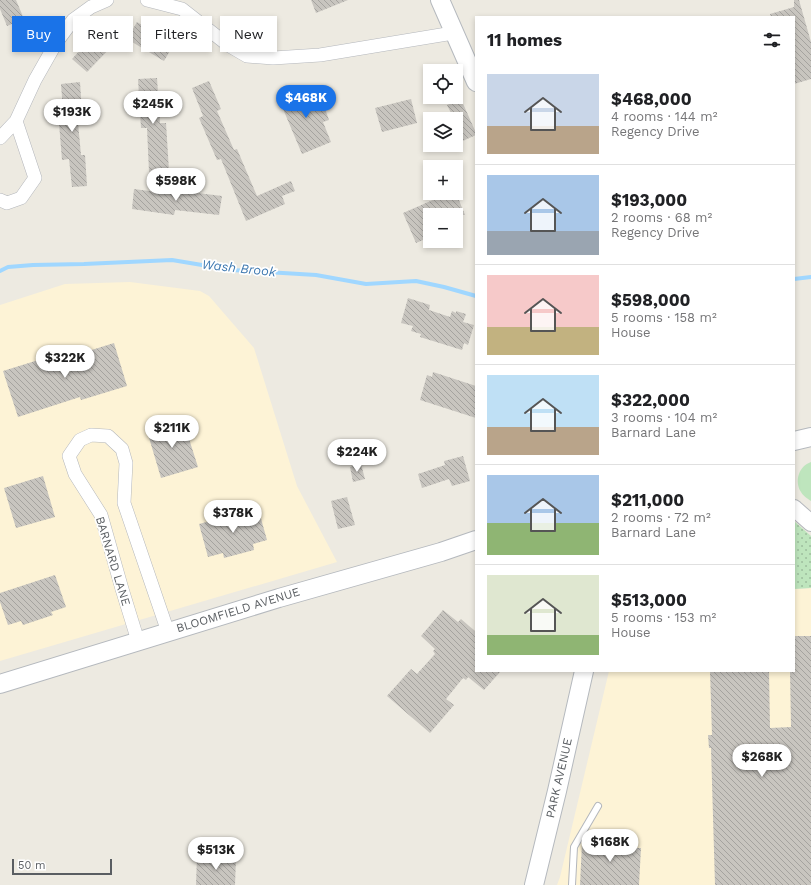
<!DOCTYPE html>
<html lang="en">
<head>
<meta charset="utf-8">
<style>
	:root { --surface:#fff; --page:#f2f2f2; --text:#202124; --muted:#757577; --line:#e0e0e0; --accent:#1a73e8 }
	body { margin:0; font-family:"Work Sans",sans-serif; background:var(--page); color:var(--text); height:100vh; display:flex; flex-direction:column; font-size:15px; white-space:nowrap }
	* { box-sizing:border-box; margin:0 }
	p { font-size:13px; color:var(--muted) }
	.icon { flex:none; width:22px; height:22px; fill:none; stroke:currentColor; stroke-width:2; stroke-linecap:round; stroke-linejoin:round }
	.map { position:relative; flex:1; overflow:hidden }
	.details { position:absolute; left:475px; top:16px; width:320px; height:656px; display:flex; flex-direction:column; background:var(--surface); border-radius:0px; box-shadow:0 2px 6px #0003 }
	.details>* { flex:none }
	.guide { position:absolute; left:12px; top:16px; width:380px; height:36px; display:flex; gap:8px }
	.controls { position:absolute; left:423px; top:64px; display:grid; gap:8px }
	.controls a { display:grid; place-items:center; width:40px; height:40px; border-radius:0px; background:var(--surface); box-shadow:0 2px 6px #0003; font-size:20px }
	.scale { position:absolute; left:12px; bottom:10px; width:100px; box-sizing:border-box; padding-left:4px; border:2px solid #5a5e62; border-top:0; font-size:11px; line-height:14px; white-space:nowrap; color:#5a5e62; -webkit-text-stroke:3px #fff; paint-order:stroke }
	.price { position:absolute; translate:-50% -34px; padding:0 9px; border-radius:14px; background:#fff; color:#222; font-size:13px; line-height:26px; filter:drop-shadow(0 1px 2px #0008) }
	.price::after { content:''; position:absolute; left:50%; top:24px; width:12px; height:9px; margin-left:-6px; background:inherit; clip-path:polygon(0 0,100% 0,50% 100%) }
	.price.on { background:var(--accent); color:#fff }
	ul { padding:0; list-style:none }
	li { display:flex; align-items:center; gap:12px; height:100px; padding:0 12px }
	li+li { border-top:1px solid var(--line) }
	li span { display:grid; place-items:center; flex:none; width:112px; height:80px; border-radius:0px; color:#555 }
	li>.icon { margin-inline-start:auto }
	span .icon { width:48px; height:48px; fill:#fffc; stroke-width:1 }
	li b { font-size:17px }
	h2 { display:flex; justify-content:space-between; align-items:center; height:48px; padding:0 12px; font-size:17px }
	.chip { padding:0 14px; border-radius:0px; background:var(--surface); box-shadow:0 2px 6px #0003; font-size:14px; line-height:36px }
	.chip.on { background:var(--accent); color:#fff }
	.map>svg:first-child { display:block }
	.commercial { fill:#fdf3d6 }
	.grass { fill:#bee5bd }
	.park { fill:url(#park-dots) }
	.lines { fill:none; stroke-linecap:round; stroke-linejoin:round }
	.stream { stroke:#a0d7ff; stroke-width:4 }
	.building { fill:url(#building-back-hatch) }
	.service-casing { stroke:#b4b7bc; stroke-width:8 }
	.minor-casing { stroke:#b4b7bc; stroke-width:14 }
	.tertiary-casing { stroke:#b4b7bc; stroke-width:18 }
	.secondary-casing { stroke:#b5b9be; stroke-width:20 }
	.service { stroke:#fff; stroke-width:6 }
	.minor { stroke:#fff; stroke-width:13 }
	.tertiary { stroke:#fff; stroke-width:16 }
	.secondary { stroke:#fff; stroke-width:18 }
	.labels { text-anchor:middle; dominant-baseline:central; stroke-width:3.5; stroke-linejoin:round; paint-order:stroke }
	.street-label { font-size:12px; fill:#5a5e62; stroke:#fff }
	.water-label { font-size:13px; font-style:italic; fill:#3d78b0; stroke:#fff }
</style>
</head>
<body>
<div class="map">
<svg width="811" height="885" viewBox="0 0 811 885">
	<defs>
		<pattern id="park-dots" width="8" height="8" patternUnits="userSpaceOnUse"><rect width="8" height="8" fill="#bee5bd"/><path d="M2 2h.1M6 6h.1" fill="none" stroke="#9dbd9d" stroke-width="1.8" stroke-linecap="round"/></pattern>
		<pattern id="building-back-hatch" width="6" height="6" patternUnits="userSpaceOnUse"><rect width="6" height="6" fill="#c8c5bf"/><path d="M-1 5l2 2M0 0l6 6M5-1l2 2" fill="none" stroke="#a5a39f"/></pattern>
	</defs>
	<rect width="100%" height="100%" fill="#edeae1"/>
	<path class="commercial" d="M130 282 200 291 209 296 254 348 297 486 337 562 0 661V305L65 284Z
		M811 588V885H557L560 877 609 671H794V589Z"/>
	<path class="grass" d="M811 462V501C808 499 803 496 801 492 794 481 799 466 811 462Z"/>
	<path class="park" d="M794 521 811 536V588L794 589Z"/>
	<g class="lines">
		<path class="stream" d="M0 271 8 267 33 265 84 264 172 260 232 270 316 275 366 284 416 281 444 287 476 296
			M794 279 811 277"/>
	</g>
	<path class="building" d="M0 0H16L24 19 7 26 0 9Z
		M311 0H348L316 13Z
		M794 0H799L811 42V79L794 84V17H771L770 14 794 7Z
		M137 22 174 44 164 61 127 39Z
		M101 28 116 42 87 72 72 59Z
		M157 78 160 123H166L169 171 149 172 147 128H141L138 79Z
		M209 81 221 109 217 111 234 150 237 149 257 196 291 181 295 191 282 196 285 204 246 221 221 159 217 160 199 118 203 116 192 88Z
		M80 82 82 112H77L81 155H85L87 186 72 187 69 159 62 160 58 111H63L61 84Z
		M307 85 316 106 323 103 329 120 323 122 331 142 302 154 278 97Z
		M411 99 417 123 382 132 375 108Z
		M461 99 476 133V135L456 144V119H454L447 105Z
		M134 189 172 194 173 190 222 196 219 215 175 210 174 215 132 209Z
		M449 193H456L465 215H430V237L416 243 403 213Z
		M408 298 430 305 429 310 450 317 452 311 456 313V311L466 314 463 322 474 325 468 345 464 343 462 350 420 337 421 334 411 331 413 326 401 323Z
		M114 343 127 386 81 400 80 397 18 417 3 371 48 357 50 363Z
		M433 372 476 386V418L420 400 427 375 432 377Z
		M183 420 198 467 161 478 147 431Z
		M463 456 470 481 452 486 449 479 422 488 418 474 445 465 444 461Z
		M361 464 365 479 353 482 350 467Z
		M43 476 55 517 16 528 4 488Z
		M347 497 355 525 338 529 331 501Z
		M258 508 267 540 253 544 254 550 224 558 223 553 208 557 199 524Z
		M55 575 66 607 51 612 53 615 23 625 21 621 8 625 0 602V593Z
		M443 610 458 622 461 619 476 632V671H501L484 690 468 677 466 680 463 678 446 699 454 705 430 733 387 696 411 669 417 674 435 654 433 651 435 649 421 636Z
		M794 636H811V885H715L711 748H709L708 735H712L710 671H769L770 728 791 727 790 671H794Z
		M584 839 631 841V848H641L639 885H580L582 843Z
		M197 856 236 858 235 885H196Z"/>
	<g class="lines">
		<g class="service-casing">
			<path id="service" d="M572 885 574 847 598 806"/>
		</g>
		<g class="minor-casing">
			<path id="minor" d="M147 0 182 9 228 45 247 56 273 58 320 55 453 33
				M0 138 16 121 35 80 56 43 73 20 91 7 107 0
				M0 200 7 203 21 198 35 178 16 121
				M138 641 122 589 101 515 75 474 69 456 80 440 91 435 108 436 122 449 126 463 124 503 168 632"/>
		</g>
		<g class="tertiary-casing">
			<path id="tertiary" d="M794 508 811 523"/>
		</g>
		<g class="secondary-casing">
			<path id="secondary" d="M440 0 476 82
				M794 441 811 437
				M0 684 279 598 441 552 476 540
				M534 885 557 791 584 671"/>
		</g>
		<use href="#service" class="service"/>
		<use href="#minor" class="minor"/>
		<use href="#tertiary" class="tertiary"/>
		<use href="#secondary" class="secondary"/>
	</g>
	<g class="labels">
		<g class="street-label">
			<text transform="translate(113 561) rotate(73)">BARNARD LANE</text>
			<text transform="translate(238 610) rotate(-17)">BLOOMFIELD AVENUE</text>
			<text transform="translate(559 778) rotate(-77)">PARK AVENUE</text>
		</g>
		<g class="water-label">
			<text transform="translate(239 268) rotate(6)">Wash Brook</text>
		</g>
	</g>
</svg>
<div class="controls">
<a><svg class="icon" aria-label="locate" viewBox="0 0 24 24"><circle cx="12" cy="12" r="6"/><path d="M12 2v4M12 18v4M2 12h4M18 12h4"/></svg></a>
<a><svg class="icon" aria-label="layers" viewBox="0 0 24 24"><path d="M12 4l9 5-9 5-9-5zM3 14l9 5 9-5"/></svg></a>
<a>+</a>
<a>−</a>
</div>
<div class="scale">50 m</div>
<b class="price on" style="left:306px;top:119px">$468K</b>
<b class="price" style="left:153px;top:125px">$245K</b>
<b class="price" style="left:72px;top:133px">$193K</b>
<b class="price" style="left:176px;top:202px">$598K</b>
<b class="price" style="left:65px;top:379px">$322K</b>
<b class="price" style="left:172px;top:449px">$211K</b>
<b class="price" style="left:357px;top:473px">$224K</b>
<b class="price" style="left:233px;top:534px">$378K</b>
<b class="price" style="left:762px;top:778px">$268K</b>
<b class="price" style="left:610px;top:863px">$168K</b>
<b class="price" style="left:216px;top:871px">$513K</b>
<div class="guide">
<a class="chip on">Buy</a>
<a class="chip">Rent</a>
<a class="chip">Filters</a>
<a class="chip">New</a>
</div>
<section class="details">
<h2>11 homes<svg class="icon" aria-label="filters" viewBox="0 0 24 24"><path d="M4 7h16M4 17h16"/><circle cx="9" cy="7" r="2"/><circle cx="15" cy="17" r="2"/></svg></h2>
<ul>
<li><span style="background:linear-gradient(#c9d6e8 65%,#b9a48a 0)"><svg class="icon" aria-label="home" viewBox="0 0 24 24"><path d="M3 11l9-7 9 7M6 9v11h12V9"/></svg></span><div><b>$468,000</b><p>4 rooms · 144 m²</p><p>Regency Drive</p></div></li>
<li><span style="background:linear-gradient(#a9c7e8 70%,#9aa5b1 0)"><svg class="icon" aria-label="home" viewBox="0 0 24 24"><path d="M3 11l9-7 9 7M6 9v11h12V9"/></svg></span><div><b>$193,000</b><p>2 rooms · 68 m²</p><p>Regency Drive</p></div></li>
<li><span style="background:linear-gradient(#f6c9c9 65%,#c2b280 0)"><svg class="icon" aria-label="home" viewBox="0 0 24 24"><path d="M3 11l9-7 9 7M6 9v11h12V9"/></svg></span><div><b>$598,000</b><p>5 rooms · 158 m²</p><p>House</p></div></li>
<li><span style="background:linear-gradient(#bfe0f5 65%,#b9a48a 0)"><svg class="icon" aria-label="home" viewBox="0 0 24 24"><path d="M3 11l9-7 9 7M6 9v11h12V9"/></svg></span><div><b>$322,000</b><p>3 rooms · 104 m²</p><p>Barnard Lane</p></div></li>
<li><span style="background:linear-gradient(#a9c7e8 60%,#8fb573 0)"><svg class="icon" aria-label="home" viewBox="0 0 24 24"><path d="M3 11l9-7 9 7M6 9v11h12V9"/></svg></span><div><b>$211,000</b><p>2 rooms · 72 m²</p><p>Barnard Lane</p></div></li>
<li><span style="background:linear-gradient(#dfe7d0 75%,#8fb573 0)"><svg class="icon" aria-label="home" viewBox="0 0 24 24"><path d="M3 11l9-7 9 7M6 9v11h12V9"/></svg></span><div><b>$513,000</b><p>5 rooms · 153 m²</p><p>House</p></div></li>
</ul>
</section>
</div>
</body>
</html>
